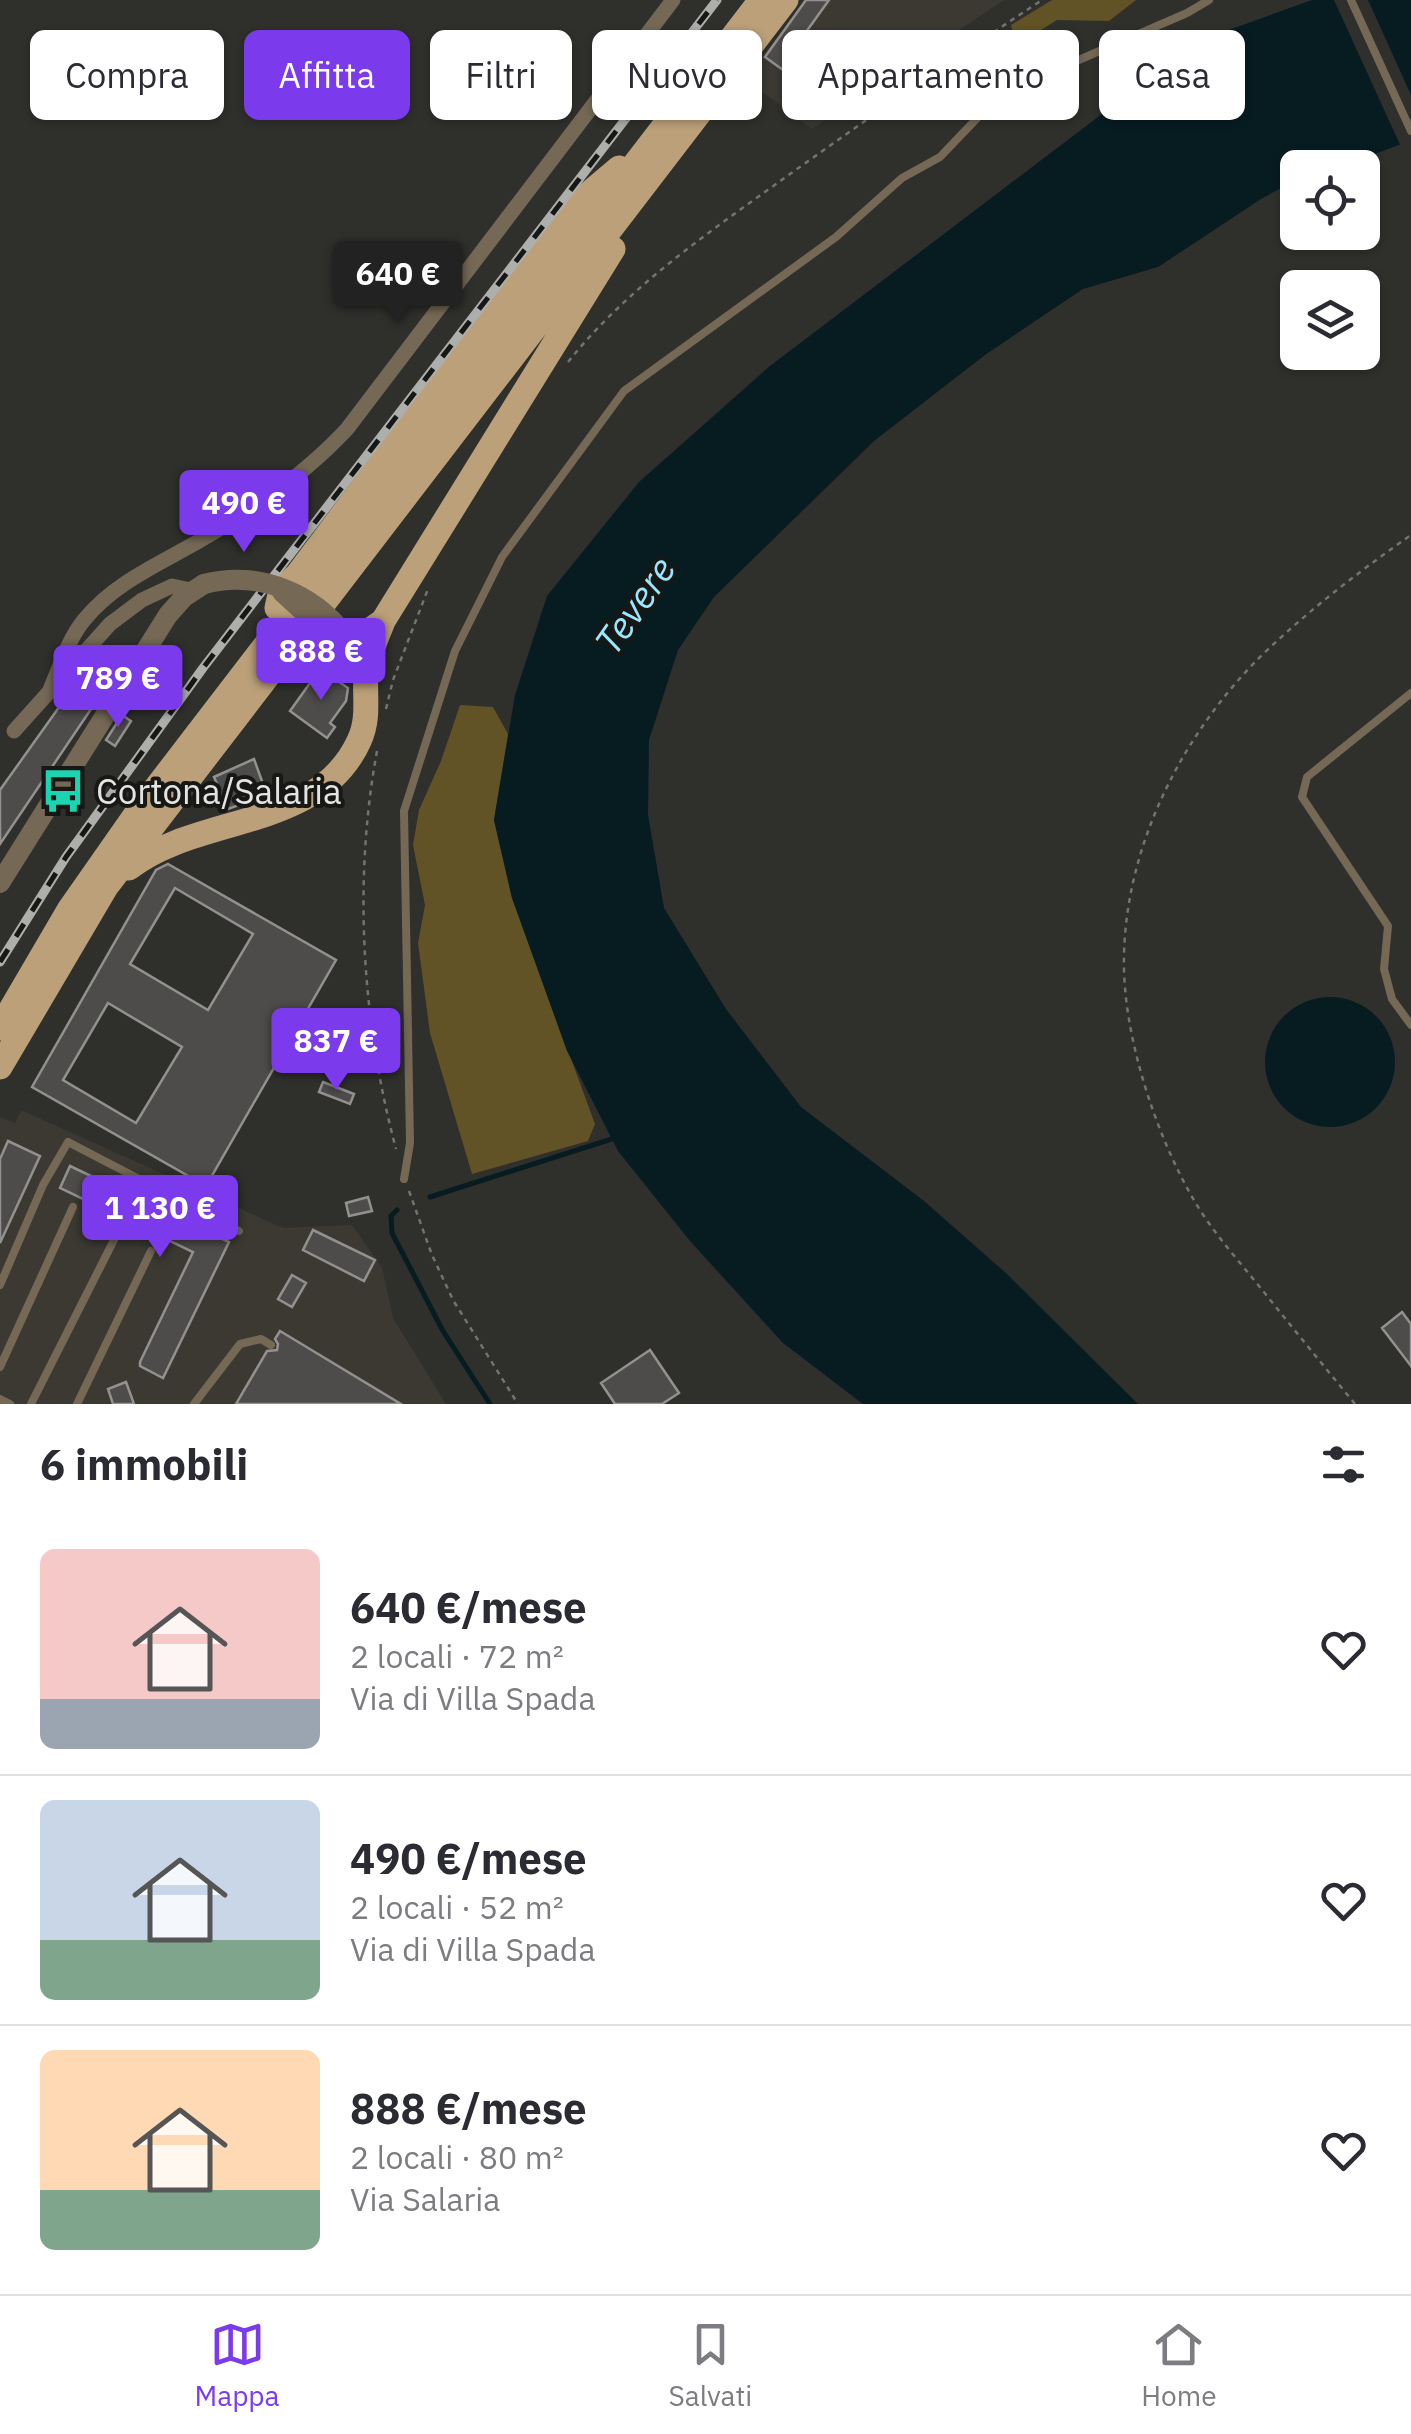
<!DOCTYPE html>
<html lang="it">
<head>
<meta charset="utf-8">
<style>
	:root { --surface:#fff; --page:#f7f7f7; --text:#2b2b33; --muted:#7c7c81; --line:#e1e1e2; --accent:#7c3aed }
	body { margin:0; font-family:"IBM Plex Sans",sans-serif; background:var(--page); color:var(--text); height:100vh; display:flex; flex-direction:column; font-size:38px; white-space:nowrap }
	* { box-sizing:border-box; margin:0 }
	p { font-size:32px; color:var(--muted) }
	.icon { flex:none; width:55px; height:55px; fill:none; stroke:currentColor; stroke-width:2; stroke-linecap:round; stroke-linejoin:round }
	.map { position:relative; height:1404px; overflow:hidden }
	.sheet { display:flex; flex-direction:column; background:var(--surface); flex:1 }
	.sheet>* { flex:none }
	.hud { position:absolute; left:30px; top:30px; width:1352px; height:90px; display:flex; gap:20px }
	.controls { position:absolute; left:1280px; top:150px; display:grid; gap:20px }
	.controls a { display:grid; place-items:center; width:100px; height:100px; border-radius:15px; background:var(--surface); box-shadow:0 2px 8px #0004; font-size:50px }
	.price { position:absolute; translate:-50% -85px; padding:0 22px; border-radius:10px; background:var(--accent); color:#fff; font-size:32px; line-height:65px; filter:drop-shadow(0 2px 5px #0008) }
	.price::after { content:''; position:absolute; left:50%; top:60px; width:30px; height:22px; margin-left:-15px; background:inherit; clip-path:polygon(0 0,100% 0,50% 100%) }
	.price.current { background:#222; color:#fff }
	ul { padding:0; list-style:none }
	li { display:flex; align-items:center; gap:30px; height:250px; padding:0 40px }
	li+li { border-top:2px solid var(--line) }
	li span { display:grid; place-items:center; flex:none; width:280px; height:200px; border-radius:15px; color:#555 }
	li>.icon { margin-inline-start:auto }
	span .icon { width:120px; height:120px; fill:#fffc; stroke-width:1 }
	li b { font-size:42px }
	h2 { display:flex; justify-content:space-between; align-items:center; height:120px; padding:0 40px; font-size:42px }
	.pill { padding:0 35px; border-radius:15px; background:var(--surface); box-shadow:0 2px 8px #0004; font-size:35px; line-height:90px }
	.pill.current { background:var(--accent); color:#fff }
	.tabs { display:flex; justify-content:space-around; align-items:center; height:140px; border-top:2px solid var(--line); background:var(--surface); font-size:28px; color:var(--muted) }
	.tabs a { display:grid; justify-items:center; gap:5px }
	.tabs .current { color:var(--accent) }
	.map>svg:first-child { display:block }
	.built { fill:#3b3932 }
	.green { fill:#615325 }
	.water { fill:#071c21 }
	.pier { fill:#2f2f2c }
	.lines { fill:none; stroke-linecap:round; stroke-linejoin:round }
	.stream { stroke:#071c21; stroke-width:5 }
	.building { fill:#4d4c4a; stroke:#92918f; stroke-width:2.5; fill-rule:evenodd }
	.path { stroke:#737371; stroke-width:2.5; stroke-dasharray:5 5; stroke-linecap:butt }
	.service { stroke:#756855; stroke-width:8 }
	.minor { stroke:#756855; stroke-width:15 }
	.tertiary { stroke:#756855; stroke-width:20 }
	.primary { stroke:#bba079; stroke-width:25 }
	.rail-casing { stroke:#aeaeac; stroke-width:9 }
	.rail { stroke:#171716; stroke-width:5; stroke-dasharray:15; stroke-linecap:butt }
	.tertiary-bridge { stroke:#756855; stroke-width:20 }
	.labels { text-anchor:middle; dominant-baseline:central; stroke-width:8; stroke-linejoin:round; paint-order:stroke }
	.poi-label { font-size:35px; fill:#e4e4e2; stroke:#171716; text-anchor:start }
	.water-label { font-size:38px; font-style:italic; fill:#99e7fd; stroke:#171716 }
</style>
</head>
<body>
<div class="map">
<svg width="1411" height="1404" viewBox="0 0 1411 1404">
	<rect width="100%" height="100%" fill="#2f2f2c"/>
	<path class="built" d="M806 0H1004L812 129 745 79Z
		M21 1110 283 1228 352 1225 382 1267 393 1318 446 1404H0V1117L15 1123Z"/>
	<path class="green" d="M1052 0H1136L1109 21 1057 20 1038 32 1014 37 1011 25Z
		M460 705 493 707 508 734 494 820 512 898 595 1124 588 1141 472 1174 430 1033 418 943 425 905 413 845 419 810 441 761Z"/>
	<path class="water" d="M1312 0H1411V140C1373 156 1338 167 1298 168L1297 179 1261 199 1158 267 1083 289 985 355 874 441 714 597 678 650 649 740 648 815 664 908 726 1009 801 1107 924 1201 1007 1274 1138 1404H863L783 1343 690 1241 618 1151 567 1051 512 898 494 820 515 695 547 596 639 482 770 366 1198 41Z
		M1265 1062a65 65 0 1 1 130 0a65 65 0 1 1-130 0Z"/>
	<path class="pier" d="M1334 0H1368L1411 95V146L1402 149Z"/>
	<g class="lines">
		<path class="stream" d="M430 1197 618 1137
			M397 1210 391 1216 392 1233 443 1331 490 1404"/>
	</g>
	<path class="building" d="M806 0H829L796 46 831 71 815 93 765 57Z
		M92 661 114 675 0 844V790Z
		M320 669 348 688 346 701 330 723 335 727 327 738 290 711Z
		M122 715 131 721 115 746 106 740Z
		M254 759 267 795 228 809 214 777Z
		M168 864 336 960 206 1186 32 1087 156 870ZM175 888 253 934 208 1010 130 964ZM108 1003 182 1047 136 1123 63 1080Z
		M323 1082 354 1094 350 1104 319 1092Z
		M8 1141 40 1156 0 1243V1159Z
		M70 1166 229 1242 163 1378 140 1366V1362L193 1252 60 1188Z
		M368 1197 372 1211 349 1216 346 1203Z
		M313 1230 375 1260 364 1281 303 1250Z
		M292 1275 306 1283 292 1307 278 1299Z
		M1402 1312 1411 1324V1366L1382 1328Z
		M280 1331 401 1404H236L267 1351 277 1350 278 1344 275 1339Z
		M650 1350 679 1393 662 1404H615L601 1383Z
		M126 1382 134 1404H113L108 1389Z"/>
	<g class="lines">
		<path class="path" d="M568 362C629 286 712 230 790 174 873 115 957 56 1042 0
			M386 709 393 680 428 589
			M377 751C353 881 362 1022 396 1149
			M409 1191 432 1255 453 1300 518 1404
			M1355 1404C1323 1365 1291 1326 1259 1286 1237 1259 1213 1232 1195 1202 1156 1136 1122 1034 1124 956 1126 846 1181 737 1258 659 1305 613 1357 573 1411 535"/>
		<path class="service" d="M1351 0 1411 131
			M1411 693 1307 777 1302 797 1388 926 1384 969 1392 999 1411 1025
			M404 1179 410 1143 404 811 455 651 502 557 624 391 836 237 902 178 940 157 983 112 1035 79 1187 13 1209 0
			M0 1285 43 1185 68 1142 239 1231
			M0 1367 73 1207
			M0 1399 10 1404
			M31 1404 120 1228
			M77 1404 151 1251
			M194 1404 240 1344 261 1339 271 1345"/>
		<path class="minor" d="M50 690C60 666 68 640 84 620 114 583 159 564 199 541 254 510 304 475 347 429L673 0
			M14 731 110 624 142 600 172 586 191 590"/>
		<path class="tertiary" d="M0 883 168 615 184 597 204 584"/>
		<path class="primary" d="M277 608 281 590 298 574 552 236 581 200 619 168
			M345 635 361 636 383 621 613 249
			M129 868C198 814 318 831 359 741 370 718 364 696 366 673 368 655 377 637 383 621
			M0 1028 69 910 139 810 761 0
			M0 1067 106 887 786 0"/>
		<g class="rail-casing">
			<path id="rail" d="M0 962 66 857 203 668 717 0"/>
		</g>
		<use href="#rail" class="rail"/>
		<path class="tertiary-bridge" d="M204 584C257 570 312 592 345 635
			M282 592 317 624 343 634"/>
	</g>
	<defs>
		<g id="bus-bare" transform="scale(3.45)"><path d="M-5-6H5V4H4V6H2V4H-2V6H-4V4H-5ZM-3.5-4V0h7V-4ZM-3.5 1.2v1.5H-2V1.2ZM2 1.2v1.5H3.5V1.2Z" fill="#1bd5b1" stroke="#171716" stroke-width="2.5" paint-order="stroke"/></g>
	</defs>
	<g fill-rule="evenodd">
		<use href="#bus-bare" x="63" y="791"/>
	</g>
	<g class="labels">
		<g class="poi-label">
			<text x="96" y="791">Cortona/Salaria</text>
		</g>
		<g class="water-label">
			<text transform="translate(634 605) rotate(-55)">Tevere</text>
		</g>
	</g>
</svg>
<div class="controls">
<a><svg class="icon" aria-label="locate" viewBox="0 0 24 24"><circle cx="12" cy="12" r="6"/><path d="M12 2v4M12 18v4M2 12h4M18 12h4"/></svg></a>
<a><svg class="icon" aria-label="layers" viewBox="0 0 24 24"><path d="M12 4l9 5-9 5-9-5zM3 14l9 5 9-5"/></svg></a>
</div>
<b class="price current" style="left:398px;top:326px">640 €</b>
<b class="price" style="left:244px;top:555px">490 €</b>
<b class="price" style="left:321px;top:703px">888 €</b>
<b class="price" style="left:118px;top:730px">789 €</b>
<b class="price" style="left:336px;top:1093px">837 €</b>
<b class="price" style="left:160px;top:1260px">1 130 €</b>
<div class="hud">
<a class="pill">Compra</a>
<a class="pill current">Affitta</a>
<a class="pill">Filtri</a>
<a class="pill">Nuovo</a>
<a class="pill">Appartamento</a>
<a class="pill">Casa</a>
</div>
</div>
<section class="sheet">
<h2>6 immobili<svg class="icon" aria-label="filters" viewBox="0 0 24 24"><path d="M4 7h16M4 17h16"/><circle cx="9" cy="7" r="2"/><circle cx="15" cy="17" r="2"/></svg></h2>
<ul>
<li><span style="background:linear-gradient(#f6c9c9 75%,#9aa5b1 0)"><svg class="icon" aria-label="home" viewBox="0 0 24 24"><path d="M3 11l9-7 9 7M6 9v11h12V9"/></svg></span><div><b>640 €/mese</b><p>2 locali · 72 m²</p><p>Via di Villa Spada</p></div><svg class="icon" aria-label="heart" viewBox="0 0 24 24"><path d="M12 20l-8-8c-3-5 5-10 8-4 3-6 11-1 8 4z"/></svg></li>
<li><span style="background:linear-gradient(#c9d6e8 70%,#7fa58c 0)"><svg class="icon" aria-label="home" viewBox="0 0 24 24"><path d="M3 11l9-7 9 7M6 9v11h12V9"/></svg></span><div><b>490 €/mese</b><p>2 locali · 52 m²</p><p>Via di Villa Spada</p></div><svg class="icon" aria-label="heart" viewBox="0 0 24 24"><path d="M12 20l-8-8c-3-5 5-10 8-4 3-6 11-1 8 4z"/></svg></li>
<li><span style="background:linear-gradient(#ffd9b3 70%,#7fa58c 0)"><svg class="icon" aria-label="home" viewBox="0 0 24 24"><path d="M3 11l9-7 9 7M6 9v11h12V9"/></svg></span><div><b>888 €/mese</b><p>2 locali · 80 m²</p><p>Via Salaria</p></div><svg class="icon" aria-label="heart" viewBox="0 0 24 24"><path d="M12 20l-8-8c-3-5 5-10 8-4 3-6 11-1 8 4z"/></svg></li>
</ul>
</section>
<nav class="tabs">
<a class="current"><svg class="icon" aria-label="map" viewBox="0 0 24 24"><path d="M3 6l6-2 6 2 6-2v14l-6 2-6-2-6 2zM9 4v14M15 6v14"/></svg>Mappa</a>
<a><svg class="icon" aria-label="saved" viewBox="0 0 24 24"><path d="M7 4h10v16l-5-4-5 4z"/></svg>Salvati</a>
<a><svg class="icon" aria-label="home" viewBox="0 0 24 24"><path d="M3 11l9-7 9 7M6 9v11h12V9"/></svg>Home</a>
</nav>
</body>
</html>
